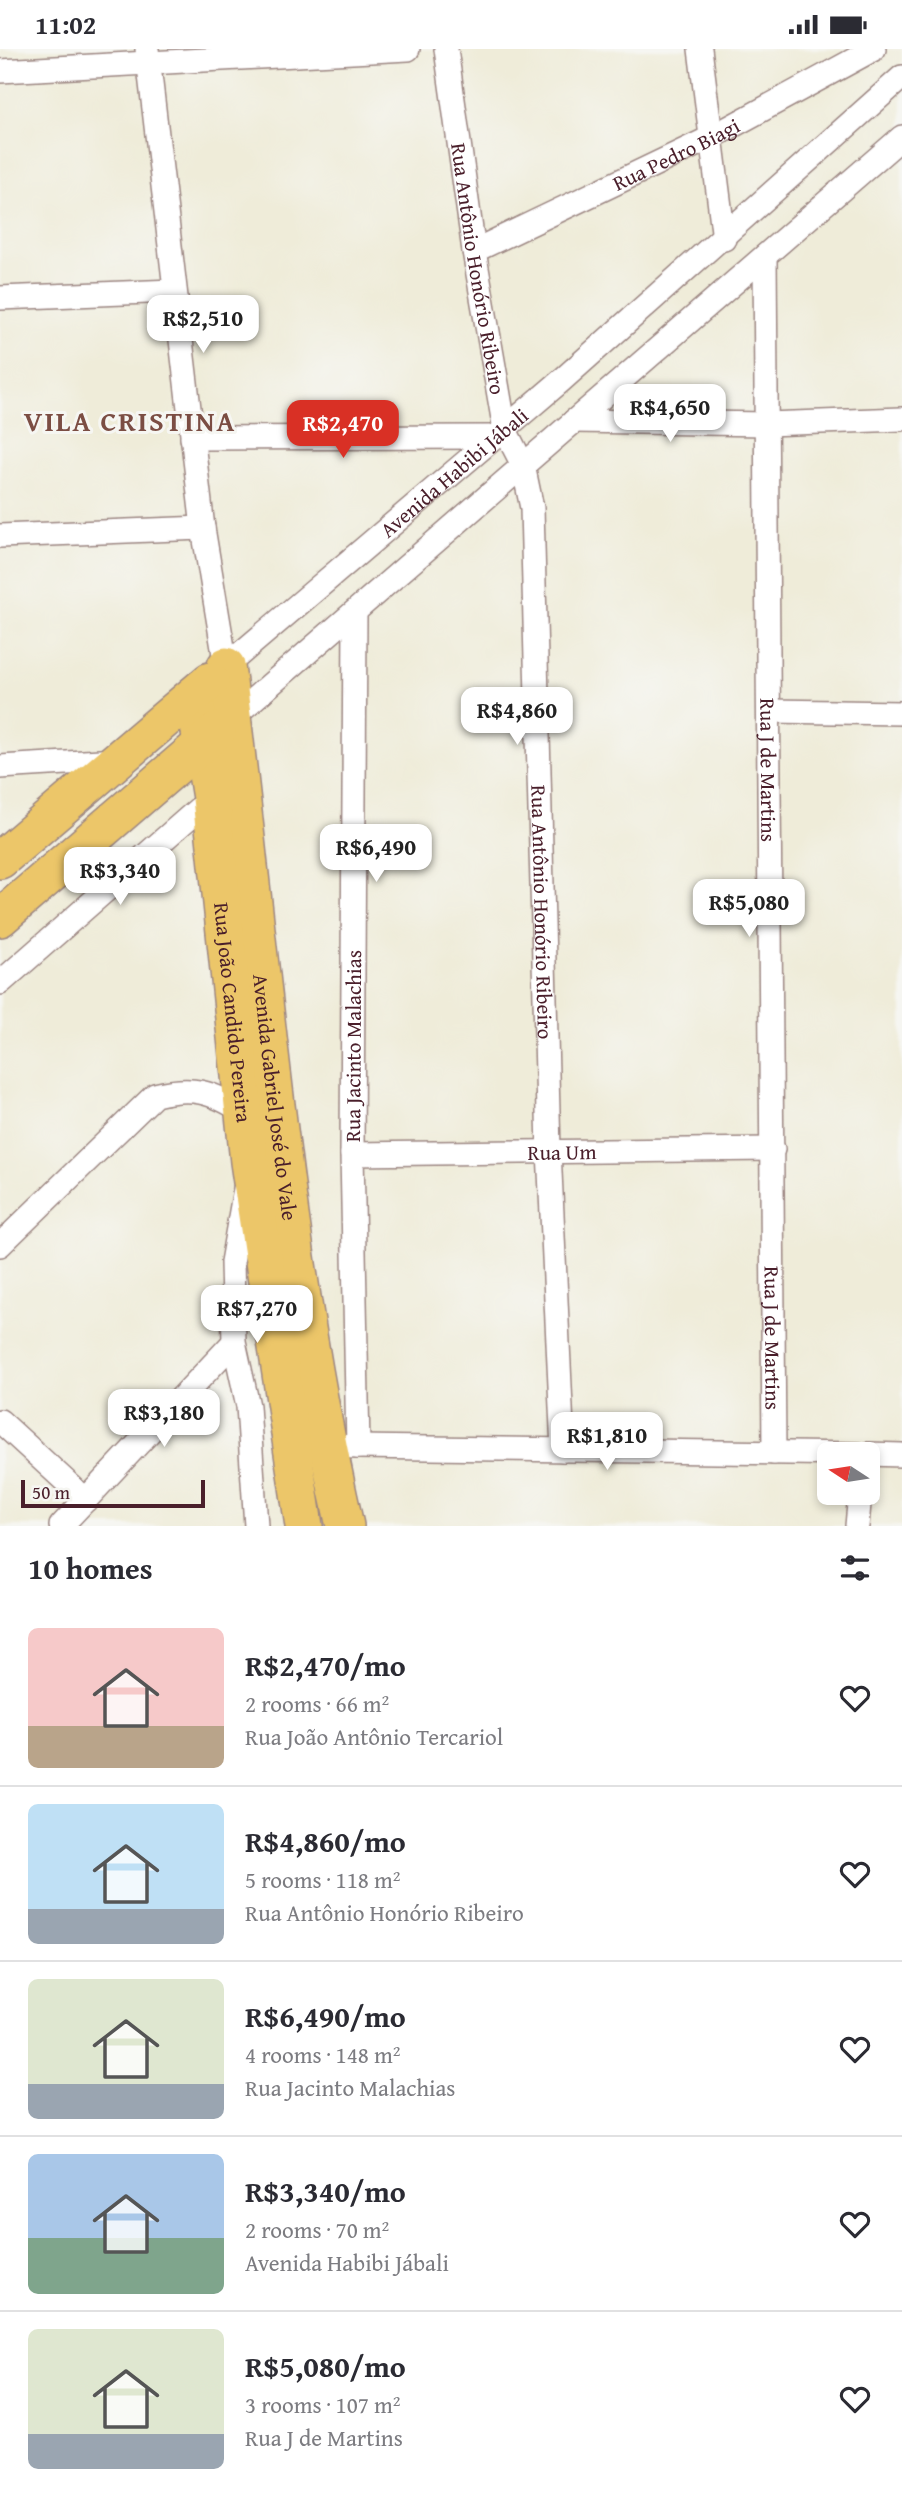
<!DOCTYPE html>
<html lang="en">
<head>
<meta charset="utf-8">
<style>
	:root { --surface:#fff; --page:#f7f7f7; --text:#2b2b33; --muted:#7c7c81; --line:#e1e1e2; --accent:#d93025 }
	body { margin:0; font-family:"Gentium Book Plus",serif; background:var(--page); color:var(--text); height:100vh; display:flex; flex-direction:column; font-size:26px; white-space:nowrap }
	* { box-sizing:border-box; margin:0 }
	p { font-size:23px; color:var(--muted) }
	.icon { flex:none; width:38px; height:38px; fill:none; stroke:currentColor; stroke-width:2; stroke-linecap:round; stroke-linejoin:round }
	.map { position:relative; height:1477px; overflow:hidden }
	.details { display:flex; flex-direction:column; background:var(--surface); flex:1 }
	.details>* { flex:none }
	.needle { width:46px; rotate:282deg }
	.controls { position:absolute; left:817px; top:1393px; display:grid; gap:14px }
	.controls a { display:grid; place-items:center; width:63px; height:63px; border-radius:10px; background:var(--surface); box-shadow:0 4px 10px #0003; font-size:35px }
	.scale { position:absolute; left:21px; bottom:18px; width:184px; box-sizing:border-box; padding-left:7px; border:4px solid #4a1f2b; border-top:0; font-size:19px; line-height:24px; white-space:nowrap; color:#4a1f2b; -webkit-text-stroke:5px #f6f6f2; paint-order:stroke }
	.price { position:absolute; translate:-50% -60px; padding:0 16px; border-radius:14px; background:#fff; color:#222; font-size:23px; line-height:46px; filter:drop-shadow(0 2px 4px #0008) }
	.price::after { content:''; position:absolute; left:50%; top:42px; width:21px; height:16px; margin-left:-10px; background:inherit; clip-path:polygon(0 0,100% 0,50% 100%) }
	.price.selected { background:var(--accent); color:#fff }
	ul { padding:0; list-style:none }
	li { display:flex; align-items:center; gap:21px; height:175px; padding:0 28px }
	li+li { border-top:2px solid var(--line) }
	li span { display:grid; place-items:center; flex:none; width:196px; height:140px; border-radius:10px; color:#555 }
	li>.icon { margin-inline-start:auto }
	span .icon { width:84px; height:84px; fill:#fffc; stroke-width:1 }
	li b { font-size:30px }
	h2 { display:flex; justify-content:space-between; align-items:center; height:84px; padding:0 28px; font-size:30px }
	.status { display:flex; justify-content:space-between; align-items:center; height:49px; padding:0 35px; background:var(--surface); direction:ltr }
	.status svg { height:19px; fill:currentColor }
	.map>svg:first-child { display:block }
	.lines { fill:none; stroke-linecap:round; stroke-linejoin:round }
	.street-casing { stroke:#9c8682; stroke-width:26 }
	.primary-casing { stroke:#9c8682; stroke-width:40 }
	.street { stroke:#fff; stroke-width:23 }
	.primary { stroke:#ecc669; stroke-width:37 }
	.labels { text-anchor:middle; dominant-baseline:central; stroke-width:6; stroke-linejoin:round; paint-order:stroke }
	.street-label { font-size:21px; fill:#4a1f2b; stroke:#f6f6f2 }
	.district-label { font-size:28px; font-weight:bold; letter-spacing:2px; fill:#7b4d43; stroke:#f6f6f2 }
</style>
</head>
<body>
<div class="status"><b>11:02</b><svg viewBox="0 0 49 12"><path d="M0 12V9h3v3zM5 12V6h3v6zM10 12V3h3v9zM15 12V0h3v12zM26 1h20v11H26zM47 4h2v5h-2z"/></svg></div>
<div class="map">
<svg width="902" height="1477" viewBox="0 0 902 1477">
	<rect width="100%" height="100%" fill="#f6f6f2"/>
	<filter id="ink" filterUnits="userSpaceOnUse"><feTurbulence type="fractalNoise" baseFrequency=".0143" numOctaves="2"/><feDisplacementMap in="SourceGraphic" scale="14" xChannelSelector="R" yChannelSelector="G"/><feConvolveMatrix kernelMatrix="1 2 1 2 8 2 1 2 1" color-interpolation-filters="sRGB"/></filter>
	<filter id="wash" filterUnits="userSpaceOnUse"><feTurbulence type="fractalNoise" baseFrequency=".00686" numOctaves="4" result="noise"/><feDisplacementMap in="SourceGraphic" scale="28" xChannelSelector="R" yChannelSelector="G"/><feGaussianBlur stdDeviation="1.57" result="paint"/><feColorMatrix in="noise" values="0 0 0 0 0 0 0 0 0 0 0 0 0 0 0 0 0 1.4 0 .05"/><feComposite in="paint" operator="in"/></filter>
	<g filter="url(#wash)">
		<rect width="100%" height="100%" fill="#efecd9"/>
	</g>
	<g filter="url(#ink)">
		<g class="lines">
			<g class="street-casing">
				<g id="street">
					<path d="M147 0 203 479 226 617"/>
					<path id="s1" d="M446 0 474 202 505 381 523 416 532 459 549 1101 563 1401"/>
					<path d="M700 0 724 190"/>
					<path d="M0 22 408 0"/>
					<path id="s2" d="M474 202 712 88 874 0"/>
					<path id="s3" d="M765 207 774 1404"/>
					<path d="M0 249 173 242"/>
					<path d="M574 372 767 375 902 370"/>
					<path d="M192 389 494 388"/>
					<path d="M0 487 203 479"/>
					<path id="s4" d="M226 617 562 331 902 28"/>
					<path d="M769 662 902 664"/>
					<path d="M233 668 902 88"/>
					<path d="M0 718 117 711"/>
					<path d="M0 934 211 749"/>
					<path id="s5" d="M352 1105 773 1100"/>
					<path d="M245 1140 232 1213 234 1293 248 1357 256 1477"/>
					<path d="M0 1196 155 1046C192 1037 211 1042 244 1063"/>
					<path d="M0 1372 86 1451"/>
					<path id="s6" d="M327 1397 358 1398 352 1105 355 565"/>
					<path d="M358 1398 857 1405"/>
					<path d="M868 1405 902 1406"/>
					<path d="M61 1477 234 1293"/>
					<path d="M857 1477 860 1444"/>
				</g>
			</g>
			<g class="primary-casing">
				<g id="primary">
					<path id="s7" d="M226 617C262 904 281 1195 345 1477"/>
					<path id="s8" d="M194 646 211 749 249 1113 304 1477"/>
					<path d="M0 811 210 632"/>
					<path d="M0 869 217 682"/>
				</g>
			</g>
			<use href="#street" class="street"/>
			<use href="#primary" class="primary"/>
		</g>
	</g>
	<g class="labels">
		<g class="street-label">
			<text stroke="none"><textPath href="#s2" startOffset="224">Rua Pedro Biagi</textPath></text>
			<text stroke="none"><textPath href="#s1" startOffset="222">Rua Antônio Honório Ribeiro</textPath></text>
			<text stroke="none"><textPath href="#s4" startOffset="299">Avenida Habibi Jábali</textPath></text>
			<text stroke="none"><textPath href="#s3" startOffset="514">Rua J de Martins</textPath></text>
			<text stroke="none"><textPath href="#s1" startOffset="873">Rua Antônio Honório Ribeiro</textPath></text>
			<text stroke="none"><textPath href="#s8" startOffset="320">Rua João Candido Pereira</textPath></text>
			<text stroke="none"><textPath href="#s6" startOffset="432">Rua Jacinto Malachias</textPath></text>
			<text stroke="none"><textPath href="#s7" startOffset="434">Avenida Gabriel José do Vale</textPath></text>
			<text stroke="none"><textPath href="#s5" startOffset="210">Rua Um</textPath></text>
			<text stroke="none"><textPath href="#s3" startOffset="1082">Rua J de Martins</textPath></text>
		</g>
		<g class="district-label">
			<text x="130" y="371">VILA CRISTINA</text>
		</g>
	</g>
</svg>
<div class="controls">
<a><svg class="needle" viewBox="-14 -14 28 28"><path d="M0-13l5 13h-10z" fill="#e53935"/><path d="M0 13l5-13h-10z" fill="#7c7c81"/></svg></a>
</div>
<div class="scale">50 m</div>
<b class="price" style="left:203px;top:306px">R$2,510</b>
<b class="price" style="left:670px;top:395px">R$4,650</b>
<b class="price selected" style="left:343px;top:411px">R$2,470</b>
<b class="price" style="left:517px;top:698px">R$4,860</b>
<b class="price" style="left:376px;top:835px">R$6,490</b>
<b class="price" style="left:120px;top:858px">R$3,340</b>
<b class="price" style="left:749px;top:890px">R$5,080</b>
<b class="price" style="left:257px;top:1296px">R$7,270</b>
<b class="price" style="left:164px;top:1400px">R$3,180</b>
<b class="price" style="left:607px;top:1423px">R$1,810</b>
</div>
<section class="details">
<h2>10 homes<svg class="icon" aria-label="filters" viewBox="0 0 24 24"><path d="M4 7h16M4 17h16"/><circle cx="9" cy="7" r="2"/><circle cx="15" cy="17" r="2"/></svg></h2>
<ul>
<li><span style="background:linear-gradient(#f6c9c9 70%,#b9a48a 0)"><svg class="icon" aria-label="home" viewBox="0 0 24 24"><path d="M3 11l9-7 9 7M6 9v11h12V9"/></svg></span><div><b>R$2,470/mo</b><p>2 rooms · 66 m²</p><p>Rua João Antônio Tercariol</p></div><svg class="icon" aria-label="heart" viewBox="0 0 24 24"><path d="M12 20l-8-8c-3-5 5-10 8-4 3-6 11-1 8 4z"/></svg></li>
<li><span style="background:linear-gradient(#bfe0f5 75%,#9aa5b1 0)"><svg class="icon" aria-label="home" viewBox="0 0 24 24"><path d="M3 11l9-7 9 7M6 9v11h12V9"/></svg></span><div><b>R$4,860/mo</b><p>5 rooms · 118 m²</p><p>Rua Antônio Honório Ribeiro</p></div><svg class="icon" aria-label="heart" viewBox="0 0 24 24"><path d="M12 20l-8-8c-3-5 5-10 8-4 3-6 11-1 8 4z"/></svg></li>
<li><span style="background:linear-gradient(#dfe7d0 75%,#9aa5b1 0)"><svg class="icon" aria-label="home" viewBox="0 0 24 24"><path d="M3 11l9-7 9 7M6 9v11h12V9"/></svg></span><div><b>R$6,490/mo</b><p>4 rooms · 148 m²</p><p>Rua Jacinto Malachias</p></div><svg class="icon" aria-label="heart" viewBox="0 0 24 24"><path d="M12 20l-8-8c-3-5 5-10 8-4 3-6 11-1 8 4z"/></svg></li>
<li><span style="background:linear-gradient(#a9c7e8 60%,#7fa58c 0)"><svg class="icon" aria-label="home" viewBox="0 0 24 24"><path d="M3 11l9-7 9 7M6 9v11h12V9"/></svg></span><div><b>R$3,340/mo</b><p>2 rooms · 70 m²</p><p>Avenida Habibi Jábali</p></div><svg class="icon" aria-label="heart" viewBox="0 0 24 24"><path d="M12 20l-8-8c-3-5 5-10 8-4 3-6 11-1 8 4z"/></svg></li>
<li><span style="background:linear-gradient(#dfe7d0 75%,#9aa5b1 0)"><svg class="icon" aria-label="home" viewBox="0 0 24 24"><path d="M3 11l9-7 9 7M6 9v11h12V9"/></svg></span><div><b>R$5,080/mo</b><p>3 rooms · 107 m²</p><p>Rua J de Martins</p></div><svg class="icon" aria-label="heart" viewBox="0 0 24 24"><path d="M12 20l-8-8c-3-5 5-10 8-4 3-6 11-1 8 4z"/></svg></li>
</ul>
</section>
</body>
</html>
